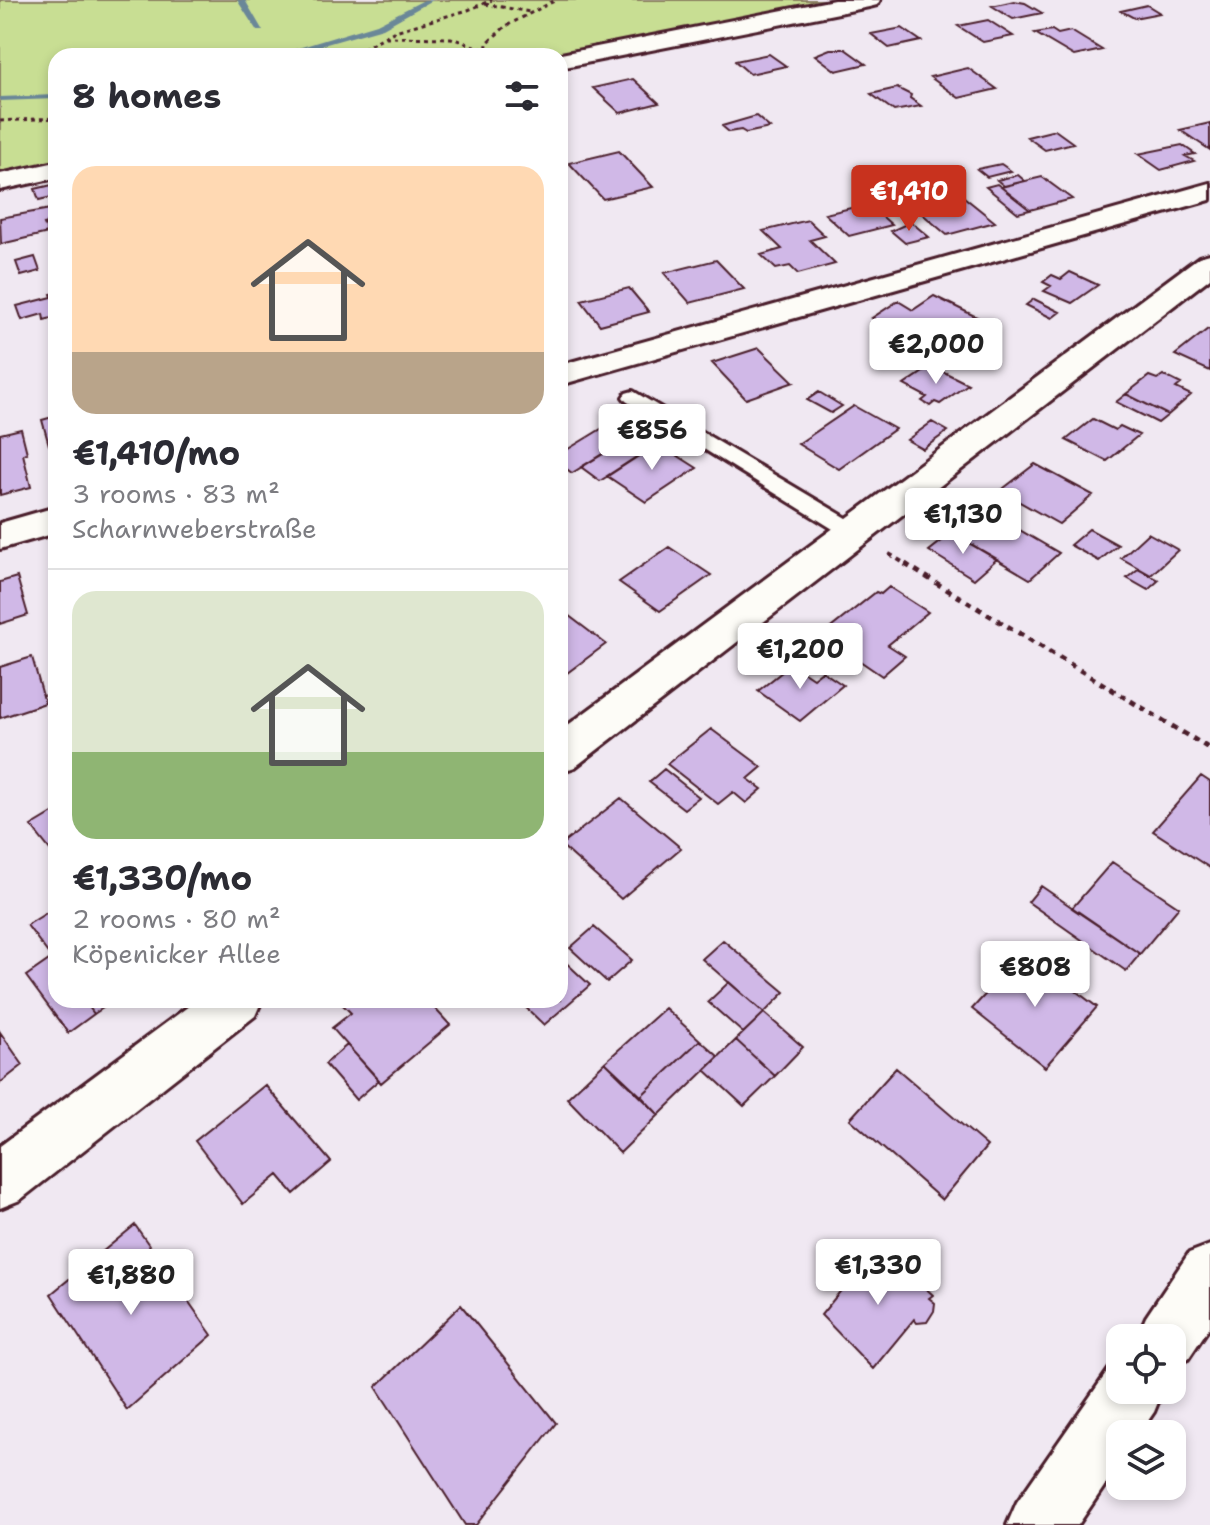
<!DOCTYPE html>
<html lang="en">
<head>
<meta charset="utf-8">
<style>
	:root { --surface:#fff; --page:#f2f2f3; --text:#2b2b33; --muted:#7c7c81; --line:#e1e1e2; --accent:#c8321e }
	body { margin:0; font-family:"Shantell Sans",sans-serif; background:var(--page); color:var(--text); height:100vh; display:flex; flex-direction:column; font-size:30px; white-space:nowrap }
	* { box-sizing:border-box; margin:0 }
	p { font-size:26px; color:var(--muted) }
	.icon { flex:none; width:44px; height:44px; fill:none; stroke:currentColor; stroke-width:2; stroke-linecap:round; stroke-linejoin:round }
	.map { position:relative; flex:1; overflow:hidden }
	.side { position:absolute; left:48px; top:48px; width:520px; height:960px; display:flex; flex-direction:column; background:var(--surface); border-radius:24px; box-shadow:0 4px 12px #0003 }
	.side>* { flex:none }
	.tools { position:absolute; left:1106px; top:1324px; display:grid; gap:16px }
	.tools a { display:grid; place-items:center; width:80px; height:80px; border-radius:16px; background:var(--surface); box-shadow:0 4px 12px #0003; font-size:40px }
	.price { position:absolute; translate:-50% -68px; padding:0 18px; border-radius:8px; background:#fff; color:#222; font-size:26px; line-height:52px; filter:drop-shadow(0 2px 4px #0008) }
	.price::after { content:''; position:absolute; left:50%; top:48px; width:24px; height:18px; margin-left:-12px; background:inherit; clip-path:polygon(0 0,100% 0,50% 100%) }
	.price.on { background:var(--accent); color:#fff }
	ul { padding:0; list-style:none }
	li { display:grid; align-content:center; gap:16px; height:424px; padding:0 24px }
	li+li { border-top:2px solid var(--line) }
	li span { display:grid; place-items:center; height:248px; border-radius:24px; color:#555 }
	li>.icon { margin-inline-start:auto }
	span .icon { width:144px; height:144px; fill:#fffc; stroke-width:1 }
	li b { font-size:34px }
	h2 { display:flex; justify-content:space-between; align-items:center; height:96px; padding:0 24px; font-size:34px }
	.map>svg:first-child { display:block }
	.green { fill:#c8de93; stroke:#897e5f; stroke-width:2 }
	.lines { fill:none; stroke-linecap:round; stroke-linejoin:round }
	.stream { fill:#6b8798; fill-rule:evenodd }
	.building { fill:#d0b8e7; stroke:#4a1f2b; stroke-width:2 }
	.lane-casing { stroke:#4a1f2b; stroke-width:6 }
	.street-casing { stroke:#4a1f2b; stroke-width:6 }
	.secondary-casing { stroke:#4a1f2b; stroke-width:6 }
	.path-far2 { stroke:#4a1f2b; stroke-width:3; stroke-dasharray:4 4; stroke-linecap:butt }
	.path-far1 { stroke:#4a1f2b; stroke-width:4; stroke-dasharray:5 5; stroke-linecap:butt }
	.path { stroke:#4a1f2b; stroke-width:5; stroke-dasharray:6 6; stroke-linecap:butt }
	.lane { fill:#fdfcf7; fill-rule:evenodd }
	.street { fill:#fdfcf7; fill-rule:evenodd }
	.secondary { fill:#fdfcf7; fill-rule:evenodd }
</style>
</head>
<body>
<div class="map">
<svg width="1210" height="1525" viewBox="0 0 1210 1525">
	<rect width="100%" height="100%" fill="#f0e8f2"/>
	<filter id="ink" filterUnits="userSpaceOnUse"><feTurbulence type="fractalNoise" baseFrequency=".0125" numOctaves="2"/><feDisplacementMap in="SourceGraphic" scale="16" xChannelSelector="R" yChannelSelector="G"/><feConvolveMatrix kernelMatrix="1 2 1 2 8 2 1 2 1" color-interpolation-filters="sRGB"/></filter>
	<g filter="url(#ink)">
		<path class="green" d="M0 0H851L550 56H56V164L0 176Z"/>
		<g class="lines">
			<path class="stream" d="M237 0H245L263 31H257Z
				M424 0H433L383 28 284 56H272L377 24Z
				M56 95V99L0 101V97Z"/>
		</g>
		<path class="building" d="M1014 1 1025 3 1042 13 1013 19 992 6Z
			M1147 5 1160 13 1134 18 1121 11Z
			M988 20 1013 36 983 42 958 26Z
			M902 28 921 41 889 48 871 34Z
			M1052 30 1058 34 1071 31 1102 50 1074 56 1035 33Z
			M830 49H845L866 64 836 71 815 55Z
			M769 54 786 66 750 74 735 61Z
			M968 68 997 89 959 98 930 77Z
			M633 79 659 103 620 113 593 88Z
			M897 88 911 95 910 98 921 106 894 111 871 94Z
			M756 116 770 128 746 133 741 130 729 132 722 126Z
			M1210 123V150L1180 130Z
			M1055 130 1073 143 1045 150 1027 137Z
			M1182 145 1195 154 1185 156 1194 161 1161 170 1138 154Z
			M619 151 653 187 603 199 569 163Z
			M1001 164 1011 171 987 177 977 169Z
			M1018 175 1025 181 1004 186 997 180Z
			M1042 177 1072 199 1030 210 1001 187Z
			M56 184V196L39 200 35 189Z
			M997 184 1001 187 1030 210 1018 213 986 187Z
			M908 189 918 198 907 201 916 209 904 212 884 195Z
			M954 189 995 222 947 235 907 201Z
			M868 204 892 225 849 236 825 214Z
			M56 208V221L44 224 48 233 1 244 0 218Z
			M808 220 825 236 810 240 835 264 798 274 790 266 776 269 761 255 782 249 763 231Z
			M911 222 929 237 905 243 891 231Z
			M35 257 40 271 21 276 16 262Z
			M716 260 744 289 690 303 664 273Z
			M1070 272 1098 285 1072 303 1044 291 1051 286 1043 282 1052 275 1061 279Z
			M629 288 649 312 600 325 581 300Z
			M56 293V317L44 320 43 314 22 320 17 306 52 297 51 294Z
			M934 296 995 326 977 339 967 334 957 341 945 336 929 347 872 318 898 301 913 310Z
			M1034 299 1060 312 1052 318 1026 305Z
			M1208 329 1210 330V371L1175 355Z
			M759 348 794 382 746 399 712 363Z
			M932 366 968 384 940 404 935 402 930 406 922 401 927 397 904 385Z
			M1163 375 1181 384 1176 388 1191 395 1168 415 1126 394 1149 376 1157 379Z
			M819 392 842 406 831 413 807 400Z
			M1126 394 1168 415 1158 423 1116 402Z
			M854 406 895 429 839 469 798 444Z
			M634 409 655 422 572 473 560 464V454Z
			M56 416V443L49 445 42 420Z
			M1093 419 1115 430 1120 426 1139 435 1107 461 1066 440Z
			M932 422 948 431 923 449 907 440Z
			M21 429 27 453 23 454 31 487 0 495V434Z
			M635 434 654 446 600 481 581 467Z
			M658 443 697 468 646 502 607 476Z
			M1035 464 1093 495 1059 524 1000 491Z
			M982 508 1059 553 1030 579 952 533Z
			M1089 529 1118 545 1099 561 1070 545Z
			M952 533 997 559 974 579 929 551Z
			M1148 533 1178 550 1151 575 1121 558Z
			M669 547 711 575 660 611 619 582Z
			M1138 569 1159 580 1148 590 1127 578Z
			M17 577 28 615 0 624V582Z
			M889 587 928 612 888 645 905 656 882 676 822 635 876 592 881 594Z
			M560 609 606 644 563 676 560 674Z
			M32 657 45 703 0 718V667Z
			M792 664 813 678 822 671 843 685 800 721 758 691Z
			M711 729 762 767 748 779 762 789 746 803 733 792 718 804 667 764Z
			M664 769 699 797 684 809 649 782Z
			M1201 776 1210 782V868L1153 831Z
			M621 798 681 848 621 899 561 845Z
			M56 811V855L55 856 31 826Z
			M1112 862 1179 907 1140 954 1072 908Z
			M1041 886 1140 954 1126 971 1028 902Z
			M56 907V964L27 925Z
			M594 927 632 960 607 982 570 948Z
			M723 940 785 992 764 1013 702 959Z
			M1024 952 1097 1007 1045 1067 972 1009Z
			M52 958 56 964V1000H84L94 1014 68 1033 26 976Z
			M562 959 590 985 544 1025 518 1000H560Z
			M729 982 764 1013 743 1033 708 1002Z
			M84 1000H115L94 1014Z
			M347 1000H427L450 1025 381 1083 332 1028 351 1013 342 1004Z
			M665 1008 700 1040 641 1096 605 1062Z
			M764 1013 803 1047 775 1076 736 1040Z
			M0 1032 23 1065 0 1083Z
			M700 1040 719 1057 659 1115 641 1096Z
			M736 1040 775 1076 744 1106 705 1070Z
			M347 1045 379 1080 356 1100 325 1064Z
			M605 1062 659 1115 620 1153 567 1098Z
			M896 1068 987 1146 942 1200 850 1119Z
			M265 1085 331 1162 294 1194 278 1175 243 1204 195 1141Z
			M135 1225 212 1335 127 1410 51 1294Z
			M878 1245 933 1295 929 1298 935 1303 934 1311 927 1322 917 1323 914 1319 873 1369 821 1315Z
			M461 1305 556 1423 476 1525H465L376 1387Z"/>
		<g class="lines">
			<g class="lane-casing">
				<path id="lane" d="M633 391 862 527 865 532 862 537H846L626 401 623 397 626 393Z"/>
			</g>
			<g class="street-casing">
				<path id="street" d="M834 0H880L877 5 869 7 560 68V56H551Z
					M56 162V178L0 190V174Z
					M1210 183V200L560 385V365Z
					M1210 254V278L575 767 560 772V731L1199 257Z
					M56 507V533L0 549V523Z
					M197 1000H262L255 1016 20 1200 0 1208V1146Z"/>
			</g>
			<g class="secondary-casing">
				<path id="secondary" d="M1210 1245V1326L1188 1359 1172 1366V1338H1137L1146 1317 1189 1253Z
					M1120 1364V1390H1163L1154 1412 1139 1434H1120V1463L1078 1525H1007L1017 1502 1110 1368Z"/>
			</g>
			<path class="path-far2" d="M485 4 530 12
				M385 37 451 38 486 50
				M349 56 395 31 468 10 492 0
				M486 56 487 43 506 26 556 0
				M0 121 56 118"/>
			<path class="path-far1" d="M889 554 909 566"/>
			<path class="path" d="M905 564 1210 749"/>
			<use href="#lane" class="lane"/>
			<use href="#street" class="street"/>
			<use href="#secondary" class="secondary"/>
		</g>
	</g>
</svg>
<div class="tools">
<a><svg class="icon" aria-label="locate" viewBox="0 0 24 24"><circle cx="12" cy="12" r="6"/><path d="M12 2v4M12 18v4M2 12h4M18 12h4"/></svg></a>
<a><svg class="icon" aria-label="layers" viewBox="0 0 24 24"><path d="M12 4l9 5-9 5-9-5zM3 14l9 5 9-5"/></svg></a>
</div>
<b class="price on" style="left:909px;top:233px">€1,410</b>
<b class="price" style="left:936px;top:386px">€2,000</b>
<b class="price" style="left:652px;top:472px">€856</b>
<b class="price" style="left:963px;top:556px">€1,130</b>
<b class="price" style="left:800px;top:691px">€1,200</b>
<b class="price" style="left:1035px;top:1009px">€808</b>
<b class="price" style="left:878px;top:1307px">€1,330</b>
<b class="price" style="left:131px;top:1317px">€1,880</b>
<section class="side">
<h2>8 homes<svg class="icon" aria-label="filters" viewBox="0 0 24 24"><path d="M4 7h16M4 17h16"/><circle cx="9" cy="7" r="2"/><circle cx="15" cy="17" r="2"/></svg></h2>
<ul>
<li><span style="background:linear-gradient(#ffd9b3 75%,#b9a48a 0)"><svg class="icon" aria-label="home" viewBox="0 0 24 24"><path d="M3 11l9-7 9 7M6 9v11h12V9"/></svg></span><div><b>€1,410/mo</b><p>3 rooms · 83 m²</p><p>Scharnweberstraße</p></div></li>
<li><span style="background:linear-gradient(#dfe7d0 65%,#8fb573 0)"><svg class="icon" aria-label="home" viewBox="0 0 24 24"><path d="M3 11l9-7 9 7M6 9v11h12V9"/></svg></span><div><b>€1,330/mo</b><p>2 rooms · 80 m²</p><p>Köpenicker Allee</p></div></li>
</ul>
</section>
</div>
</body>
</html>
